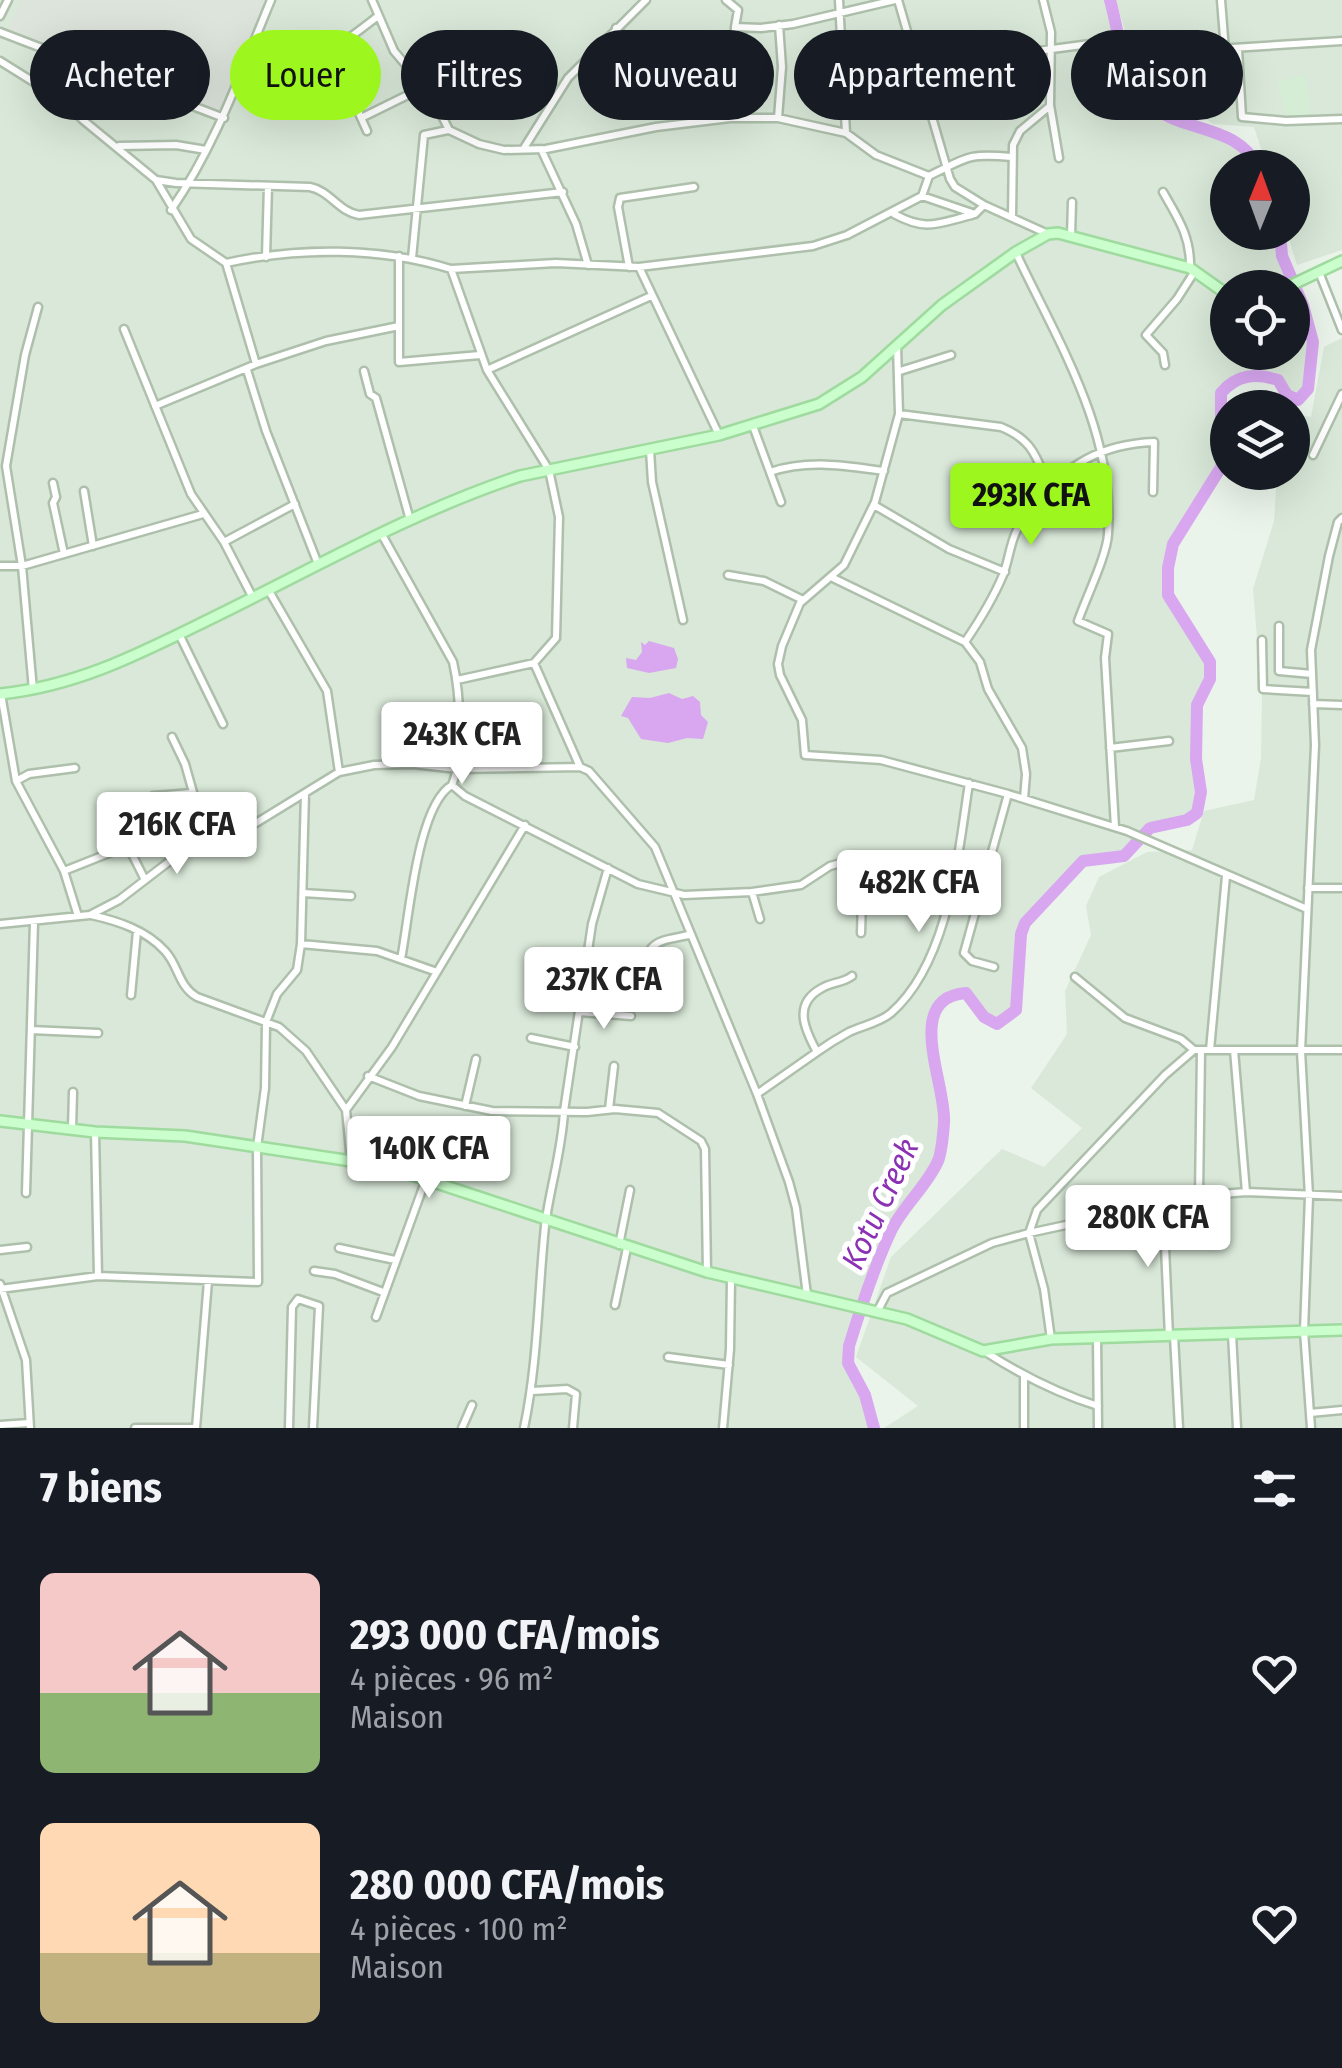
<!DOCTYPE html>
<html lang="fr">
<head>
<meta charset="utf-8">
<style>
	:root { --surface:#171b24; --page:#242831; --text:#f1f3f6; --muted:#9ea1a6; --accent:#9df71f }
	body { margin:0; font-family:"Fira Sans Condensed",sans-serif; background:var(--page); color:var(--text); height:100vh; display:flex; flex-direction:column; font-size:38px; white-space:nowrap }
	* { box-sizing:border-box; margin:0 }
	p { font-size:32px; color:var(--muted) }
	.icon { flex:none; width:55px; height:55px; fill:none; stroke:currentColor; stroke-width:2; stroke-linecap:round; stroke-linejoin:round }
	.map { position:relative; height:1428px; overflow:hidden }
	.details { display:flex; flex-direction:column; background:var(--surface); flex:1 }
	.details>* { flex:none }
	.hud { position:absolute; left:30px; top:30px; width:1282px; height:90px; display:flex; gap:20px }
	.needle { width:65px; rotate:1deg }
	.fabs { position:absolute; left:1210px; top:150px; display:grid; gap:20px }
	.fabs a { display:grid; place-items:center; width:100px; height:100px; border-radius:50%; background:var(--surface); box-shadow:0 10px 40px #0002; font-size:50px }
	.price { position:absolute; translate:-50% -85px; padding:0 22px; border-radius:10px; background:#fff; color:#222; font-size:32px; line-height:65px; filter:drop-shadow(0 2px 5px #0008) }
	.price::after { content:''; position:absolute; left:50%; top:60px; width:30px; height:22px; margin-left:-15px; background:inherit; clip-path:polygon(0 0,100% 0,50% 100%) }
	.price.on { background:var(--accent); color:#111 }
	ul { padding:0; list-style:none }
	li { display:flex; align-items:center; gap:30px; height:250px; padding:0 40px }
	li span { display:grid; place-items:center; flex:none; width:280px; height:200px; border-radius:15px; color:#555 }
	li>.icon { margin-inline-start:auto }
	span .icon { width:120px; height:120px; fill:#fffc; stroke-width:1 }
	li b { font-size:42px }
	h2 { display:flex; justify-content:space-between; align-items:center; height:120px; padding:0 40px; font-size:42px }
	.tag { padding:0 35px; border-radius:45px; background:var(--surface); box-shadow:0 10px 40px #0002; font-size:35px; line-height:90px }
	.tag.on { background:var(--accent); color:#111 }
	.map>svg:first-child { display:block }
	.residential { fill:#d9e8d8; fill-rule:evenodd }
	.industrial { fill:#dde4db }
	.education { fill:#d4edd4 }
	.water { fill:#d8a7f0 }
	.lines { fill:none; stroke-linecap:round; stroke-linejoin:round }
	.river { stroke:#d8a7f0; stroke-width:12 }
	.street-casing { stroke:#aec0ac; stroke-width:11 }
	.secondary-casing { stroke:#9fda9f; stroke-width:14 }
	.street { stroke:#fff; stroke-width:6 }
	.secondary { stroke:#cafecc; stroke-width:9 }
	.labels { text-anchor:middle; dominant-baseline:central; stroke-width:10; stroke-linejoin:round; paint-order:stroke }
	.water-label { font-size:32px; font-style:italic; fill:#8b31b4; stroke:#fff }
</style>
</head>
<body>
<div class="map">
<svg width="1342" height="1428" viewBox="0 0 1342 1428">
	<rect width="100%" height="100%" fill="#eaf4ea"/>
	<path class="residential" d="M0 0H1110L1124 66 1154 109 1234 141 1252 152 1258 167 1228 168V232L1280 233 1282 256 1303 305 1313 342 1312 372 1308 389 1298 400 1287 395 1278 380 1259 374 1231 381 1221 393V421L1227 456 1173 545 1168 568V595L1210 662V679L1197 705 1196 759 1201 792 1199 806 1192 818 1150 828 1124 856 1083 861 1052 892 1025 923 1021 934 1016 1010 1006 1020 997 1024 984 1017 966 993 954 994 941 1001 933 1019 929 1038 939 1072 944 1119 938 1160 892 1230 849 1346 848 1363 865 1395 874 1428H0ZM1228 288H1292V352H1228Z
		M1116 0H1342V250L1297 265 1287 233 1292 232V168L1267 167 1254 127 1213 124 1150 80 1127 38Z
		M1342 338V1428H884L918 1406 856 1357 891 1257 1002 1149 1044 1167 1082 1128 1031 1088 1067 1034 1065 991 1091 935 1086 906 1099 877 1147 852 1192 850 1204 811 1254 800 1261 758 1262 697 1253 589 1274 521 1277 473 1292 472 1293 414 1311 417 1324 347Z"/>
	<path class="industrial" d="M21 0H266L224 114 8 31Z"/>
	<path class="education" d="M1306 75 1310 116 1287 121 1278 82Z"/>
	<path class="water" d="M649 641 674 648 678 659 676 668 649 673 627 668 626 658 636 660 642 652 641 642 645 645Z
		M669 693 682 699 693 696 700 702 701 715 708 722 703 739 687 738 668 743 641 739 628 718 621 716 632 697 650 698Z"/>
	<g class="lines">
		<path class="river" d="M1110 0C1121 38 1120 79 1153 107 1183 132 1240 125 1258 168
			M1228 442 1221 421V393C1237 374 1256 373 1278 380L1287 395 1298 400 1308 389 1313 342 1303 305 1282 256 1280 232
			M874 1428 865 1395 848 1363 849 1346C861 1307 874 1267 891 1231 903 1206 927 1186 938 1161 942 1151 943 1135 944 1123 947 1085 902 998 966 993L984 1017 997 1024 1016 1010 1021 934 1025 923 1083 861 1124 856 1150 828 1187 820 1197 813 1201 792 1196 759 1197 705 1210 679V662L1168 595V568L1173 544 1228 456"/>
		<g class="street-casing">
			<path id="street" d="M372 0 394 51 432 96 449 130 479 144 504 150 546 149 656 127 730 118H778L846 133 876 155 929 176
				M726 0 738 10 735 27 761 28 793 24 895 0
				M839 0 846 133
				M898 0 950 179 955 187 984 205
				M1043 0 1051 32 1050 105 1059 158
				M1221 0 1225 50
				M0 16 8 0
				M616 28 624 37 663 53
				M0 32 224 118
				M330 49 367 131
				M1238 49 1242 117 1286 121 1342 119
				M248 58C309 68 331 53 378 16
				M0 61 64 101 83 120 156 180 191 239 226 263 256 364
				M843 88 984 58 1090 44 1126 46 1154 53 1342 41
				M361 118 424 87
				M730 118 735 27
				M778 118 782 67 779 25
				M119 146 176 145 206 150
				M524 148 568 78 646 0
				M541 149 576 224 588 265
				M156 180 176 183 310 187C330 191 339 212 359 215L563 192
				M1163 192C1178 218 1191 237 1190 268
				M922 196 975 214 984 205 1048 234
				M171 210C216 145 241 72 271 0
				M894 214C927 232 938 223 972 215
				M1012 217 1013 145 1020 131 1050 106
				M1071 236 1072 202
				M1016 253C1058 342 1115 431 1108 534 1107 555 1086 598 1078 621L1108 634 1105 658 1115 827
				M399 256V362L480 355
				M266 257 268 186
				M412 258 424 135 448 130
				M226 263C299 247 380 247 451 269L487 370 549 470 559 517 556 638 534 663 457 680
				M629 267 618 207 620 198 694 187
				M639 267 719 435
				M451 269 556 263 639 267 813 246 847 235 922 196 929 176C968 157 967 153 1012 157
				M1319 272 1342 330
				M124 329 191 494 224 542 253 598
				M897 346 899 414 875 502 844 565 800 603 782 646 778 664 780 675 802 720 805 755 881 760 1008 794 1127 831 1307 909
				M1165 365 1163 353 1146 335 1177 299 1195 271
				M247 370 266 431 318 564
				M487 370 651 296
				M364 371 370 394 376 398 410 520
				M900 371 951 355
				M155 406 256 364 326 341 399 326
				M899 414 1001 427C1033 440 1036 457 1049 486
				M753 426 781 502
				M650 450 652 482 683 620
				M1313 455 1342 394
				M770 472C809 459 845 466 884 471
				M53 483 56 497 53 503 64 554
				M84 491 93 546
				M874 505 949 549 1005 572
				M381 533 453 662C460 693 464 756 452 785L465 796 638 884 684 895 752 892 801 885 830 866 841 863 949 890
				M224 542 295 504
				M0 566H22L203 514
				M728 575 764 581 803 600
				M833 578 965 642 980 662 988 689 1022 748 1026 774 1024 799
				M269 591 327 691 339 772
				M1279 626V671L1312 674
				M179 634 223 724
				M1262 640 1263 689 1313 692
				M965 642C980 620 993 599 1003 575 1009 560 1010 543 1017 530 1022 521 1030 513 1036 505 1065 464 1103 444 1154 442L1153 492
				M534 663 580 767
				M33 690 22 566 6 466 25 355 38 307
				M1 694 16 781 64 871 78 916
				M1313 704 1342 705
				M172 737 185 764 207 842
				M1110 748 1169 741
				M16 781 29 774 75 768
				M153 796 192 793
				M121 832 144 878
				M64 871 127 846
				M1308 888H1342
				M752 892 760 919
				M303 893 351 896
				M91 915C118 921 146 930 165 951 179 966 178 986 197 997L279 1027 306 1051 346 1110 351 1161
				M0 924 90 915 119 900 175 857 248 828 339 772 374 765 413 764 457 769 580 767 589 771 655 847 757 1094 789 1182 796 1208 807 1295
				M861 933 863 867
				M301 944 377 951 437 972
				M401 959C409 920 417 805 452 785
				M994 967 972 961 964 953 1008 794
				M639 975C651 940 654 942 689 935
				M1075 977 1125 1018 1181 1039 1194 1050H1342
				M131 995 137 931
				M580 1012 631 1016
				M31 1030 98 1033
				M531 1038 575 1047
				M1210 1050 1226 876
				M1234 1050 1246 1192
				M817 1052C827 1045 838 1038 849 1032 864 1025 879 1023 891 1013 949 962 958 855 969 783
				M368 1076 419 1096 492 1111 587 1112 615 1109 658 1113 701 1141 705 1149 707 1272
				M757 1094 817 1052C805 1030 792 1004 822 988 832 982 843 983 852 976
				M465 1106 476 1059
				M609 1109 614 1066
				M346 1110 392 1047 525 825
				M72 1129 73 1092
				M95 1132 98 1276
				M419 1177 429 1142
				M26 1193 34 922
				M1199 1196 1201 1050
				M1163 1202 1169 1336
				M619 1245 630 1190
				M339 1248 395 1260
				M0 1250 27 1247
				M314 1271 335 1274 383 1292
				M0 1284 26 1360 30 1428
				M0 1289 98 1276 258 1282 257 1147 265 1088 266 1022 277 994 297 970 301 944 305 793
				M615 1305 627 1248
				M877 1312 887 1293 992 1243 1029 1233 1199 1196 1246 1192 1342 1196
				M376 1317 426 1179
				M1232 1334 1237 1428
				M1174 1336 1179 1428
				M1097 1338 1098 1428
				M1051 1339 1044 1289 1029 1233 1037 1210 1165 1075 1194 1050
				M984 1351C1021 1375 1056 1393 1098 1406
				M668 1357 729 1365
				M1024 1376V1428
				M532 1391 567 1389 576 1394 573 1428
				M1310 1413 1342 1410
				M0 1425 29 1423
				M135 1428H196
				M196 1428 208 1281
				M289 1428 292 1307 298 1299 319 1306 313 1428
				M462 1428 472 1405
				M524 1428C538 1362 538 1293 545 1226 550 1187 562 1151 564 1111L592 924 608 868
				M723 1428 730 1349 731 1278
				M1311 1428 1304 1331 1309 1196 1301 1051 1315 745 1311 650 1329 556 1338 522 1342 518"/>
		</g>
		<g class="secondary-casing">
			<path id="secondary" d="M1285 288 1342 261
				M0 694C77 686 139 654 208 620 311 570 411 512 520 476L719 435 819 404 862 377 942 305 1016 252 1048 234 1058 233 1190 268 1228 295
				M0 1121 95 1132 185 1136 351 1161 409 1174 707 1272 907 1319 983 1351 1051 1339 1342 1330"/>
		</g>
		<use href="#street" class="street"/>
		<use href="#secondary" class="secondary"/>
	</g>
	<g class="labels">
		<g class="water-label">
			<text transform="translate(880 1204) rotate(-65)">Kotu Creek</text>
		</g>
	</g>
</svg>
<div class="fabs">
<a><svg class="needle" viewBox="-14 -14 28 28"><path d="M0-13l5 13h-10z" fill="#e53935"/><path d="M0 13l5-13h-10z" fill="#9ea1a6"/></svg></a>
<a><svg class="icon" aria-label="locate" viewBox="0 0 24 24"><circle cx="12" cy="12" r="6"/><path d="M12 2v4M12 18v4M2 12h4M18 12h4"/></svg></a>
<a><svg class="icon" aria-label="layers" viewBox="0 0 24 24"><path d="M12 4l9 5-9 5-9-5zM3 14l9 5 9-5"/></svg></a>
</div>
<b class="price on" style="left:1031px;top:548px">293K CFA</b>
<b class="price" style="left:462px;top:787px">243K CFA</b>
<b class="price" style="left:177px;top:877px">216K CFA</b>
<b class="price" style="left:919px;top:935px">482K CFA</b>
<b class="price" style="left:604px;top:1032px">237K CFA</b>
<b class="price" style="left:429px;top:1201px">140K CFA</b>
<b class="price" style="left:1148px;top:1270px">280K CFA</b>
<div class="hud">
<a class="tag">Acheter</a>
<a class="tag on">Louer</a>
<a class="tag">Filtres</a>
<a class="tag">Nouveau</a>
<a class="tag">Appartement</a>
<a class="tag">Maison</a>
</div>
</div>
<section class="details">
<h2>7 biens<svg class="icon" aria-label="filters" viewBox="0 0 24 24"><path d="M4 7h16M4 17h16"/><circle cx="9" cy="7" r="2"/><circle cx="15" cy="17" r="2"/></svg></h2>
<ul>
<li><span style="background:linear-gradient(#f6c9c9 60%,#8fb573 0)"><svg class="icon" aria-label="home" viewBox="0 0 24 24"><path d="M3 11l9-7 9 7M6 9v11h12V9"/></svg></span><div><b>293 000 CFA/mois</b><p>4 pièces · 96 m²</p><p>Maison</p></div><svg class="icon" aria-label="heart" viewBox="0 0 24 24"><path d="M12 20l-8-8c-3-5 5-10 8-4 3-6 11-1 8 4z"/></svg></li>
<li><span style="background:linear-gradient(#ffd9b3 65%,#c2b280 0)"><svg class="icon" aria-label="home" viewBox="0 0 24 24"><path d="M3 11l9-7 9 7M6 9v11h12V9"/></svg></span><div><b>280 000 CFA/mois</b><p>4 pièces · 100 m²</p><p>Maison</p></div><svg class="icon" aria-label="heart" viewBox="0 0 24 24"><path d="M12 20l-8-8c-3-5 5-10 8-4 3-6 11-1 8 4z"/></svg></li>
</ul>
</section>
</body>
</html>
